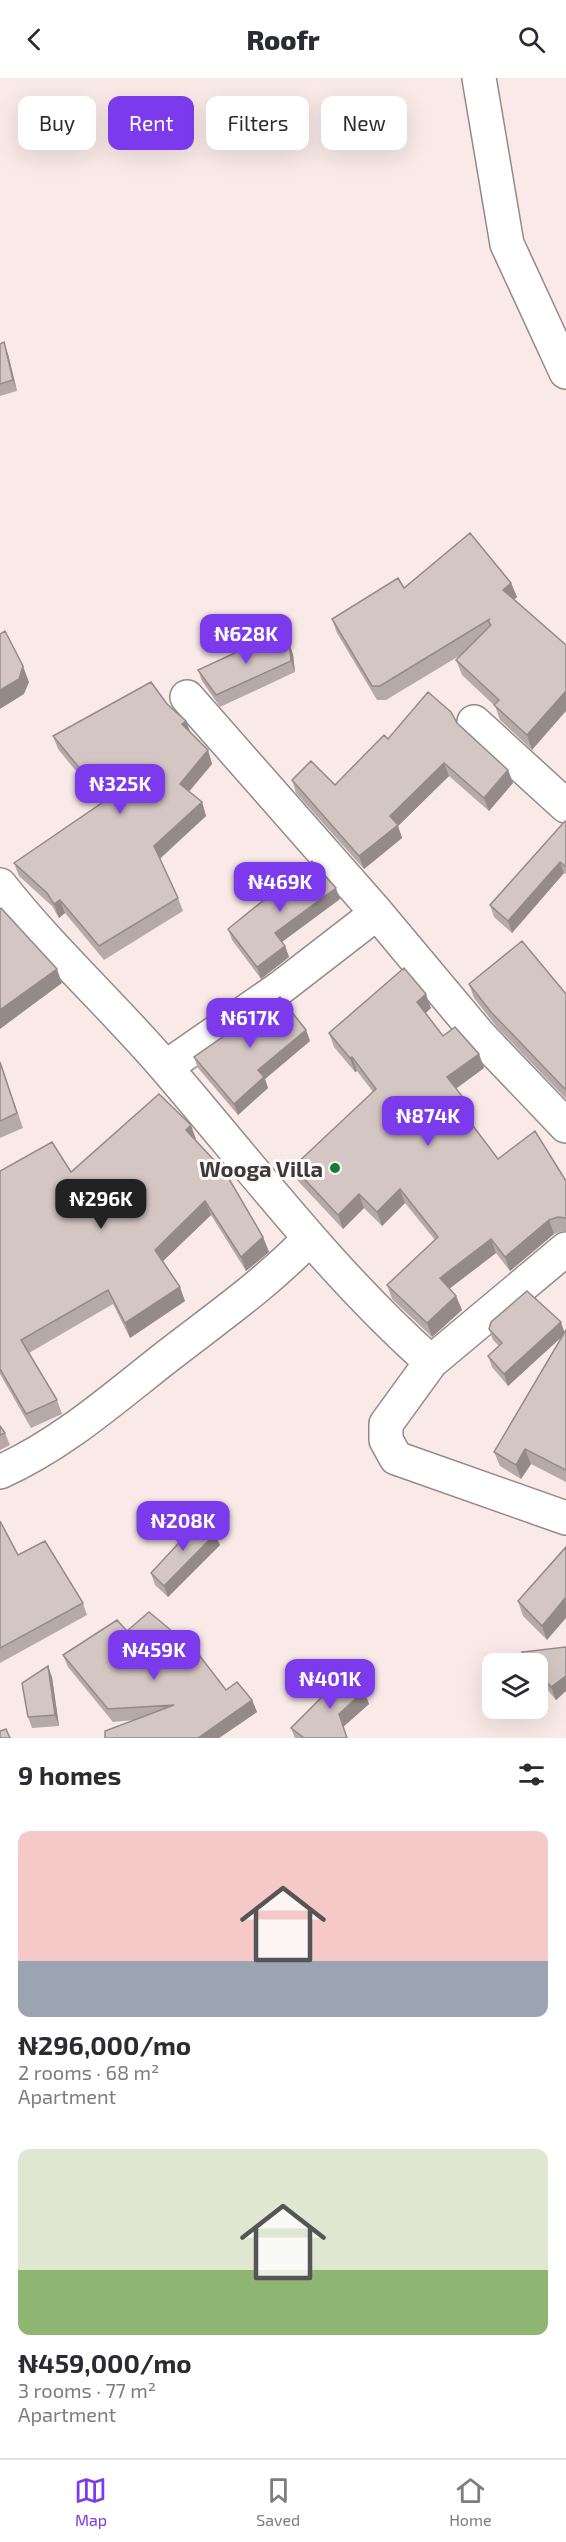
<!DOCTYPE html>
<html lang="en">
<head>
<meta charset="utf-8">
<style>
	:root { --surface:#fff; --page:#f2f2f3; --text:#2b2b33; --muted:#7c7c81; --line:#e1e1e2; --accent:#7c3aed }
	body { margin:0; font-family:"Exo 2",sans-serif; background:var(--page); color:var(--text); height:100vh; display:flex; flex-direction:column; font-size:22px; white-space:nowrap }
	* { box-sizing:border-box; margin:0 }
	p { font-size:20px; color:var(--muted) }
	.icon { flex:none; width:33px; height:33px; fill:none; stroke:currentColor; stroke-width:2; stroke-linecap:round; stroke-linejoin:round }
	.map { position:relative; height:1660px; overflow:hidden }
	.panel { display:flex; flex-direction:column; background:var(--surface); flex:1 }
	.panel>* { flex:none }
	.banner { position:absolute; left:18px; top:18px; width:531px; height:54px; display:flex; gap:12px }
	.fabs { position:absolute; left:482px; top:1575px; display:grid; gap:12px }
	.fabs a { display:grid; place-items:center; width:66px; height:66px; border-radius:12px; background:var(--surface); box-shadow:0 6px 24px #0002; font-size:30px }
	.price { position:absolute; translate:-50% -51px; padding:0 14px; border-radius:12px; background:var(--accent); color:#fff; font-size:20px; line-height:39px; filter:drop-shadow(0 2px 3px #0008) }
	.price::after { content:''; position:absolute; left:50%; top:36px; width:18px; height:14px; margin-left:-9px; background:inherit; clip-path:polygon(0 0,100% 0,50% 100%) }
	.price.active { background:#222; color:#fff }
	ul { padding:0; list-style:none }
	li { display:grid; align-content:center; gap:12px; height:318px; padding:0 18px }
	li span { display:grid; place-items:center; height:186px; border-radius:12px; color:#555 }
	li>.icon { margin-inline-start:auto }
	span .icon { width:108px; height:108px; fill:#fffc; stroke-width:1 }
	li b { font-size:26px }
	h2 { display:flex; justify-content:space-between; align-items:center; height:72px; padding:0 18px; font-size:26px }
	.tag { padding:0 21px; border-radius:12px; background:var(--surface); box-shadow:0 6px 24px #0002; font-size:21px; line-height:54px }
	.tag.active { background:var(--accent); color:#fff }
	header { display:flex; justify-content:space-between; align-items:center; height:78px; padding:0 18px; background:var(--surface); font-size:27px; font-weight:800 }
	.menu { display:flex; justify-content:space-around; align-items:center; height:84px; border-top:2px solid var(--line); background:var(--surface); font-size:16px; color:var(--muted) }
	.menu a { display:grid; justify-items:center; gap:3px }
	.menu .active { color:var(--accent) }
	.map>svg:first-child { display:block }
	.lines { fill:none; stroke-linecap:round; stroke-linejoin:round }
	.minor-casing { stroke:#968987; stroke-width:36 }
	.minor { stroke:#fff; stroke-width:33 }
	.wall { fill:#b6aaa8 }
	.shaded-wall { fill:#948b88 }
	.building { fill:#d4c6c3; stroke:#948b88; stroke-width:1.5 }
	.poi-dot { fill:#137d32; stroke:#fefafa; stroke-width:2 }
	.labels { text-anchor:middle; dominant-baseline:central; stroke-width:6; stroke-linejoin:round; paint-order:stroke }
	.poi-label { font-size:22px; font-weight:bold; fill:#3e3837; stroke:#fefafa; text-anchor:end }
</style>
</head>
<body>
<header><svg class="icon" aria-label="back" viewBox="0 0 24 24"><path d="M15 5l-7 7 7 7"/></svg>Roofr<svg class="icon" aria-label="search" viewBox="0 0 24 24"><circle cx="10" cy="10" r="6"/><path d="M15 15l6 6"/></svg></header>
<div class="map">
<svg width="566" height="1660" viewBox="0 0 566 1660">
	<rect width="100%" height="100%" fill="#f9eae8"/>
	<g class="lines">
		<g class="minor-casing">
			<path id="minor" d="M479 0 507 166 566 294
				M187 619 377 835 480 958 566 1048
				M474 644 566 728
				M0 807C51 872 113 928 167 991 253 1091 333 1197 431 1284
				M166 989 280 910 377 835
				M566 1171 431 1284 386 1346V1362L396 1380 566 1440
				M0 1394C63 1366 115 1319 169 1277 218 1239 267 1205 310 1160"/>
		</g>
		<use href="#minor" class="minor"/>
	</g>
	<path class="wall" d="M0 266 8 276 17 313 0 318Z
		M511 505 517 519 514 522 532 672 500 642 495 628 462 597 456 582 464 575 386 622H377L337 555 332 541 404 510Z
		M293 576 295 594 220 629 202 603 198 592Z
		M167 626 186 643 190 654 208 672 212 686 189 714 202 724 206 738 160 781 178 820 183 833 104 882 65 835 59 840 52 828 19 798 14 785 102 725 58 671 53 658Z
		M457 645 508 692 513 705 489 733 449 698 398 748 402 760 364 791 296 715 292 702 335 707 388 661Z
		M566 744V796L564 795 512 855 494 839 490 827Z
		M340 821 282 864 285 868 289 879 261 901 232 862 228 851Z
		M469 906 566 916V1021L496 948 474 920Z
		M431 930 426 935 443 958 479 976 484 990 456 1011 469 1027 474 1041 470 1044 498 1081 566 1103V1153H563L554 1156 510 1193 496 1175 449 1211 456 1218 462 1232 432 1259 392 1221 387 1207 435 1162 405 1125 382 1148 364 1130 343 1151 298 1103 293 1089 373 1014 357 993 355 994 334 969 329 955Z
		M306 952 310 963 265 1001 268 1010 238 1037 198 990 194 979Z
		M0 983 23 1050 0 1060Z
		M196 1061 195 1062 263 1159 269 1174 246 1193 211 1137 163 1183 185 1223 130 1260 113 1226 29 1275 57 1322 62 1336 31 1350 0 1296V1093L71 1094Z
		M489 1251 565 1254 566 1252V1404L531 1386 521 1401 500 1388 494 1374 562 1258 508 1308 492 1289 488 1278 499 1268 493 1262Z
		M0 1348 5 1355 10 1367 0 1372Z
		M0 1443 18 1477 83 1525 87 1537 0 1585Z
		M215 1456 220 1467 168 1519 155 1507 151 1495Z
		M566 1469 547 1562 523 1538 518 1523Z
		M127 1553 226 1612 252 1622 257 1634 219 1660H105L134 1642 113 1644 68 1589 63 1577Z
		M566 1569V1613L556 1622 537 1599V1586H526L522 1574Z
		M52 1599 59 1648 32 1650 28 1639Z
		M364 1613 369 1626 343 1649 347 1660H295L291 1650Z"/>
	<path class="shaded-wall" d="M4 264 8 276 17 313 13 302Z
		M511 505 517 519 508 526 503 512Z
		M289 565 293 576 295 594 291 583Z
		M23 588 29 604 24 616 0 631V612Z
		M566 613V633L532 672 527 657Z
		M186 643 191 656 182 646Z
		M208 672 212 686 184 719 180 706Z
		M444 685 449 698 398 748 402 760 364 791 359 778 390 738Z
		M508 692 513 705 489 733 484 720Z
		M202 724 206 738 159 781 154 768Z
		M560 784 564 795 512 855 508 843Z
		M336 810 340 821 279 866 275 855Z
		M60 822 65 835 59 840 54 826Z
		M285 868 289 879 261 901 257 889Z
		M57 891 62 905 0 951V932Z
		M426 916 431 930 422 938 417 924Z
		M306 952 310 963 265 1001 268 1010 238 1037 234 1026 258 992Z
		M479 976 484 990 452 1013 447 999Z
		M352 979 357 993 355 994 350 980Z
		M469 1027 474 1041 466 1046 461 1032Z
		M191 1047 196 1061 191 1066 186 1052Z
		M400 1111 405 1125 382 1148 377 1134Z
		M359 1116 364 1130 343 1151 338 1137Z
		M205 1123 211 1137 160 1186 155 1172Z
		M549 1142 554 1156 510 1193 505 1179Z
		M263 1159 269 1174 246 1193 241 1179Z
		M491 1161 496 1175 445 1214 440 1200Z
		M180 1209 185 1223 130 1260 125 1245Z
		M456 1218 462 1232 432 1259 427 1245Z
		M561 1244 565 1256 508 1308 504 1296Z
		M525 1371 531 1386 521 1401 516 1387Z
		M215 1456 220 1467 168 1519 164 1508Z
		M566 1519V1540L547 1562 542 1548Z
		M48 1588 52 1599 59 1648 55 1637Z
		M565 1598 566 1601V1613L556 1622 551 1609Z
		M364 1613 369 1626 343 1649 339 1636Z
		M252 1622 257 1634 219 1660H198Z"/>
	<path class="building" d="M4 264 13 302 0 306V266Z
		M470 455 511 505 503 512 566 567V613L527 657 494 627 499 622 456 582 491 547 488 543 490 541 380 608H372L332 541 398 500 404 510Z
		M5 553 23 588 19 601 0 612V556Z
		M267 560 289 565 291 583 216 617 198 592Z
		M151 604 167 626 186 643 182 646 208 672 180 706 202 724 154 768 178 820 99 868 60 822 54 826 47 815 14 785 106 722 53 658Z
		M428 614 451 634 457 645 508 692 484 720 444 685 390 738 398 747 359 778 292 702 311 683 335 707 384 657 388 661Z
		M565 743 566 744V787L565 788 560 784 508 843 490 827Z
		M312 783 336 810 275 855 285 868 257 889 228 851Z
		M1 830 57 891 0 932V831Z
		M522 863 566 916V1012L491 934 469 906Z
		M404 890 426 916 417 924 443 958 455 949 479 976 447 999 469 1027 461 1032 498 1081 535 1053 566 1103V1140L558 1139 549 1142 505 1179 491 1161 440 1200 456 1218 427 1245 387 1207 438 1159 400 1111 377 1134 359 1116 338 1137 293 1089 376 1011 352 979 350 980 329 955Z
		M280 919 306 952 258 992 264 999 234 1026 194 979Z
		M0 984 17 1035 0 1043Z
		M159 1016 191 1047 186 1052 225 1094 263 1159 241 1179 205 1123 155 1172 180 1209 125 1245 108 1212 21 1262 57 1322 26 1336 0 1291V1093L52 1064 71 1094Z
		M527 1213 561 1244 504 1296 488 1278 502 1265 489 1251 491 1244Z
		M566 1252V1392L525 1371 516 1387 494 1374Z
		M0 1348 5 1355 0 1357Z
		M202 1440 215 1456 164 1508 151 1495Z
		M0 1443 18 1477 45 1463 83 1525 0 1570Z
		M566 1469V1519L542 1548 518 1523Z
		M149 1534 196 1573 226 1612 237 1604 252 1622 198 1660H105V1653L174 1627 108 1631 63 1577 117 1542 127 1553Z
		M566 1569V1598L551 1609 537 1592V1586H531L522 1574Z
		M48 1588 55 1637 28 1639 22 1605Z
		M352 1589 364 1613 339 1636 347 1660H304L291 1650Z
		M6 1651 10 1660H0V1653Z"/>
	<circle class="poi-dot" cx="335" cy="1090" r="6"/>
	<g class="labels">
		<g class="poi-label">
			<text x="323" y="1090">Wooga Villa</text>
		</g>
	</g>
</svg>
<div class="fabs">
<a><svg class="icon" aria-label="layers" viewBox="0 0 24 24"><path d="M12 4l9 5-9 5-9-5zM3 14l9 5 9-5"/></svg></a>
</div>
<b class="price" style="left:246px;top:587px">₦628K</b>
<b class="price" style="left:120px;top:737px">₦325K</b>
<b class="price" style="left:280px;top:835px">₦469K</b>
<b class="price" style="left:250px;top:971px">₦617K</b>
<b class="price" style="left:428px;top:1069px">₦874K</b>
<b class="price active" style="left:101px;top:1152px">₦296K</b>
<b class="price" style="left:183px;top:1474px">₦208K</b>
<b class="price" style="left:154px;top:1603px">₦459K</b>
<b class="price" style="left:330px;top:1632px">₦401K</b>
<div class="banner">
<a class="tag">Buy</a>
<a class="tag active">Rent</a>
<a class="tag">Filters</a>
<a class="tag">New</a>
</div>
</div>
<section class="panel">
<h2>9 homes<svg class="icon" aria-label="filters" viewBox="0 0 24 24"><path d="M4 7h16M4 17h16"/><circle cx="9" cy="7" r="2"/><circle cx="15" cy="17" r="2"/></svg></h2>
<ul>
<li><span style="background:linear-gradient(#f6c9c9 70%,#9aa5b1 0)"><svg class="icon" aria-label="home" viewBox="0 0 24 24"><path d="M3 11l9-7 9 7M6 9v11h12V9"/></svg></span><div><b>₦296,000/mo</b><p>2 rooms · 68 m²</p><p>Apartment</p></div></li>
<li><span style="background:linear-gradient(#dfe7d0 65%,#8fb573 0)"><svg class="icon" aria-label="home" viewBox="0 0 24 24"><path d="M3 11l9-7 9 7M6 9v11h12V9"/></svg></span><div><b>₦459,000/mo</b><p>3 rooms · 77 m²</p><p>Apartment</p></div></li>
</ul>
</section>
<nav class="menu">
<a class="active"><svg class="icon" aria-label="map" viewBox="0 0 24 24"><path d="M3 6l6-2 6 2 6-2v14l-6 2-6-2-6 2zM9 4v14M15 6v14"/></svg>Map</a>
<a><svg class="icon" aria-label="saved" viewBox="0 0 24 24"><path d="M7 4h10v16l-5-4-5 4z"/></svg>Saved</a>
<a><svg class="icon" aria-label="home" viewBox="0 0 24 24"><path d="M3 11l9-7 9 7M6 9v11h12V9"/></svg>Home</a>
</nav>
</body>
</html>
